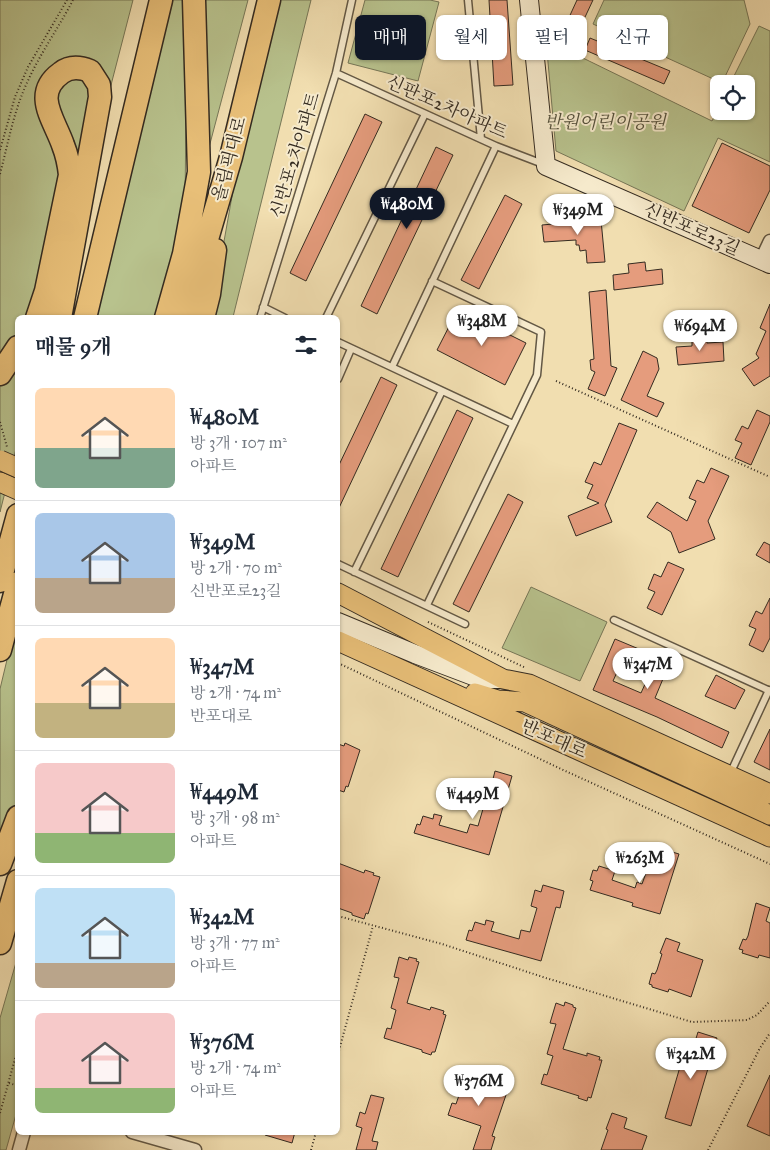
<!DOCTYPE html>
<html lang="ko">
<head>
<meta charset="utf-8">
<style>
	:root { --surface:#fff; --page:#f2f2f3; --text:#1f2937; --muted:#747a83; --line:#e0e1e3; --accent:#111827 }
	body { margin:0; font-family:"IM FELL Great Primer","Noto Serif KR",serif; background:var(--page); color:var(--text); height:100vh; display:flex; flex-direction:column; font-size:19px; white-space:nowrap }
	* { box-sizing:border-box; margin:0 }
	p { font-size:16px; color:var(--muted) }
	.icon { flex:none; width:28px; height:28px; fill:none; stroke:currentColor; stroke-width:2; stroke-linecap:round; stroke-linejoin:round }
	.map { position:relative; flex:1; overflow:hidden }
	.side { position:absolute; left:15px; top:315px; width:325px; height:820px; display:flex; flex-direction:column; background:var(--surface); border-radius:8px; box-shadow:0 1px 4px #0004 }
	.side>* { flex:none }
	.banner { position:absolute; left:355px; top:15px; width:340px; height:45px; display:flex; gap:10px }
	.controls { position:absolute; left:710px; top:75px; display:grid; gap:10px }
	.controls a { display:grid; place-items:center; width:45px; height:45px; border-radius:8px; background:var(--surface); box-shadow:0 1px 4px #0004; font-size:25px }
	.price { position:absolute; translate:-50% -42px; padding:0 11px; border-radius:18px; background:#fff; color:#222; font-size:16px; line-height:32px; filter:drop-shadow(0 1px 2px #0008) }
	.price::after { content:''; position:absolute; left:50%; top:30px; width:15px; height:11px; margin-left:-8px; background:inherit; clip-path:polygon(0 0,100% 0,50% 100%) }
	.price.active { background:var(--accent); color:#fff }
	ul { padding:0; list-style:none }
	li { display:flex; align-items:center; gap:15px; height:125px; padding:0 20px }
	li+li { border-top:1px solid var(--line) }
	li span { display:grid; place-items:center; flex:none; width:140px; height:100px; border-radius:8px; color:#555 }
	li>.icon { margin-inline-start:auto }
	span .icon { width:60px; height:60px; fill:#fffc; stroke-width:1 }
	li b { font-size:21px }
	h2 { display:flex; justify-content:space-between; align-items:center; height:60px; padding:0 20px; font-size:21px }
	.pill { padding:0 18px; border-radius:8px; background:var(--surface); box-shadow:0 1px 4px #0004; font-size:18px; line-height:45px }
	.pill.active { background:var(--accent); color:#fff }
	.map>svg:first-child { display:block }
	.green { fill:#b8c28d; stroke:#767657 }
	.building { fill:#e59c7d; stroke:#342b21; fill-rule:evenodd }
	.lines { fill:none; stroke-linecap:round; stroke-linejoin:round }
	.lane-casing { stroke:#635845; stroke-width:9 }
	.street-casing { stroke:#635845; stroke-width:15 }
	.secondary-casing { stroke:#342b21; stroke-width:20 }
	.primary-casing { stroke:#342b21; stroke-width:21 }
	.highway-casing { stroke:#342b21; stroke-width:25 }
	.path { stroke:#342b21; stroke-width:2; stroke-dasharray:1 2.5; stroke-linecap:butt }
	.lane { stroke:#f6eacc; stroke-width:6 }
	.street { stroke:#f6eacc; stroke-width:12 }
	.secondary { stroke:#f6eacc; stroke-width:18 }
	.primary { stroke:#e8bf78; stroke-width:19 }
	.highway { stroke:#e8bf78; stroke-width:22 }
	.primary-bridge-casing { stroke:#342b21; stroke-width:21; stroke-linecap:butt }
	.primary-bridge { stroke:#e8bf78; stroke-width:19 }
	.labels { text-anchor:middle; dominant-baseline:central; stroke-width:4; stroke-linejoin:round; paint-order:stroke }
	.street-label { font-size:18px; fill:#342b21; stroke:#f6eacc }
	.park-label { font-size:18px; font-style:italic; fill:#55513c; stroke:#f6eacc }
</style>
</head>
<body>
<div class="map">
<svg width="770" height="1150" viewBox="0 0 770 1150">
	<rect width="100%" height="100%" fill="#f1deb0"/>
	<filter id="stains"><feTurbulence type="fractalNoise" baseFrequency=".004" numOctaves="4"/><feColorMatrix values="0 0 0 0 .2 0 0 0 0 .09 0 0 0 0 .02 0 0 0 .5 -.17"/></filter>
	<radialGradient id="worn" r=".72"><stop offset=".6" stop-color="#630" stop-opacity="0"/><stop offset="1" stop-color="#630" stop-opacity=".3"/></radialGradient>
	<path class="green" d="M0 0H133L51 317 18 318 17 445 0 512Z
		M173 0H187L185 208 156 317 94 318Z
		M199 0H248L207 155Z
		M278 0H311L233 317 205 318 220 264 234 185Z
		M365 0H430L439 2 418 81 348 63Z
		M604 0H744L750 24 722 83 593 24Z
		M759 26 770 31V162L718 138 684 211 556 151 546 40 712 121 719 107V111H746V84H730Z
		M531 587 607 622 580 681 502 648Z
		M17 618V802L0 849V689Z
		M17 959V1111L6 1150H0V1018Z"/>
	<path class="building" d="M489 0H507L513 85 494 86Z
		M577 0H593L579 30 566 24Z
		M590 38 670 71 664 84 585 50Z
		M365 114 382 122 306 281 290 273Z
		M722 143 770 166V190L749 233 692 206Z
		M436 147 453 155 377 314 361 306Z
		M505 195 522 204 479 289 461 280Z
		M567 216 568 222 601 220 605 262 587 263 586 250 580 251 579 245H576V240L544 242 542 225 553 224 552 217Z
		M645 262 646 271 662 269 663 284 614 290 613 275 629 273 628 264Z
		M606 290 611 366 617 368 605 396 588 389 595 372 591 370 590 360 594 359 589 292Z
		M770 304V376L754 386 742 369 759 358 756 354 766 331 760 328Z
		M458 309 526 343 505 385 437 350Z
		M707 336V343L723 342 724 361 678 365 676 347 692 346V337Z
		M643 351 657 358 659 369 647 396 664 403 657 417 621 400Z
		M381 377 397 385 338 510V467Z
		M457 410 473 418 398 577 381 569Z
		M757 410 770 416V422L751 465 735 458 742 443 735 440 742 426 748 429Z
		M619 423 637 430 605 505 612 522 576 536 568 516 599 503 587 498 593 485 585 482 594 462 601 465Z
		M711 468 729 476 708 521 715 539 679 553 671 532 647 517 657 502 687 521 696 501 689 498 697 480 704 483Z
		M508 494 523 502 469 612 453 604Z
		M764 542 770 545V563L756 555Z
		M668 562 684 569 662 615 647 608 655 592 648 589 654 574 661 577Z
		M770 598V638L763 652 749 645 756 629 749 626 756 611 762 614Z
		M615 639 670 662 655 698 729 732 722 748 657 717 593 690ZM623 659 651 671 641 693 613 681Z
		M716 675 745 690 735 709 705 696Z
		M770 729V770L754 762Z
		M345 743 360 750 348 787 346 786 344 792 338 790V744L344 746Z
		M495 771 512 776 489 855 414 833 417 824 420 825 423 816 433 819 434 814 442 816 439 825 467 833 470 824 478 826 485 802 477 799 482 785 491 787Z
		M662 849 679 854 660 914 632 906 633 903 590 890 593 881 590 880 593 870 597 871 599 866 615 871 612 880 635 888 637 882 642 884 651 859 659 861Z
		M338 863 364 873 365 870 374 873 373 875 380 877 368 914 366 913 364 919 352 915V913L338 908Z
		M543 885 564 891 560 908 556 907 541 961 466 940 469 930 472 931 475 922 485 925 486 920 494 922 491 931 519 939 521 930 530 932 537 908 531 906 535 890 541 892Z
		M756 903 770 908 766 921 770 923V958L759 955 758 958 742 953 743 950 739 949 743 939 746 940 748 936Z
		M666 938 680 943 677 951 703 960 691 997 669 989 668 992 652 987V985L649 984 652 973 655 974 657 970 662 954 660 953Z
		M399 957 408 960 409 957 417 959 416 961 419 962 407 1003 430 1010 431 1007 444 1011 443 1014 446 1015 435 1052H432L431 1055 422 1052V1050L384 1038 387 1028 391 1029 396 1010 391 1008 399 978 394 977Z
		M565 1002 573 1005V1007L576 1008 563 1049 587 1056V1053L600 1057 599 1060H602L591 1098 588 1097 587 1101 578 1098 579 1096 541 1084 544 1074 547 1075 553 1056 547 1054 556 1024 550 1023 556 1003 564 1006Z
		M698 1032 717 1038 691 1126 665 1118 687 1043 694 1045Z
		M465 1067 481 1072 477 1082 507 1092 492 1136 495 1137 491 1150H473L481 1126 448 1115 452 1103 456 1104 463 1084 459 1082Z
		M770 1075V1136L747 1126Z
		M371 1095 384 1098 372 1141 378 1142 376 1150H356L362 1128 356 1126 360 1112 365 1114Z
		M612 1113 627 1118 624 1128 647 1136 642 1150H601L608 1130 606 1129Z
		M266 1132H295L292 1143 265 1135Z"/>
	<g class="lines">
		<g class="lane-casing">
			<path id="lane" d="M468 0 481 139
				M336 73 496 146 543 164
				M263 307 285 318
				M260 318 336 73 352 0
				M326 318 425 114
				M338 342 513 424
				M392 367 496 146
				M338 379 351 349
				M338 564 465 624
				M354 572 442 391
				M427 605 537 375 541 332 432 281
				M614 620 770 691
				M730 774 769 690"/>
		</g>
		<g class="street-casing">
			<path id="street" d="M761 260 770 241
				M132 1132 195 1150
				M19 1150 24 1132"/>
		</g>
		<g class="secondary-casing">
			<path id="secondary" d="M529 0 546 166 770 264
				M338 622 415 654 481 679H503"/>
		</g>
		<g class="primary-casing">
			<path id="primary" d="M0 482 18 490
				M338 593 503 679 529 684 770 794
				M338 641 770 837
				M475 693 498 700 525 702 770 815"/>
		</g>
		<g class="highway-casing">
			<path id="highway" d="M37 318 46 291 70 175C69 165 67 155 63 145 54 119 32 94 61 73 70 66 80 67 90 71L99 85 100 97 60 318
				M85 318 161 0
				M166 318 184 254 199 172 194 0
				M184 318 231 157 269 0
				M203 318 209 294 215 250
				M0 374 18 347
				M0 581 18 515
				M0 650 18 583
				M0 864 18 817
				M0 943 18 881"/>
		</g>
		<path class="path" d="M0 150 15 97 28 67 67 0
			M0 174C8 144 13 114 26 85 39 55 58 29 73 0
			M556 381 770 477
			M0 422 7 447
			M428 622 526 668
			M338 663 561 769 770 864
			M338 916 442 944 546 978 692 1022 747 1020 757 1015 770 1001
			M338 1054 373 926
			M9 1083 18 1086
			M0 1113 18 1048
			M311 1150 316 1132
			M708 1150 760 1048 770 1033"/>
		<use href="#lane" class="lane"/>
		<use href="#street" class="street"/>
		<use href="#secondary" class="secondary"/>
		<use href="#primary" class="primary"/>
		<use href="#highway" class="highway"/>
		<g class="primary-bridge-casing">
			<path id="primary-bridge" d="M0 460 18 468"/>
		</g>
		<use href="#primary-bridge" class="primary-bridge"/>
	</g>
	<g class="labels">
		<g class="street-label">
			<text transform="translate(447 107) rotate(24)">신판포2차아파트</text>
			<text transform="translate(295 155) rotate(-73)">신반포2차아파트</text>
			<text transform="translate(229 159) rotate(-75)">올림픽대로</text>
			<text transform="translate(692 229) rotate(24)">신반포로23길</text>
			<text transform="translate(554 739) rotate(24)">반포대로</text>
		</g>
		<g class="park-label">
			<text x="605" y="122">반원어린이공원</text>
		</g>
	</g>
	<rect width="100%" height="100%" filter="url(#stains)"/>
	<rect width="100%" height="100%" fill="url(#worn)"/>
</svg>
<div class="controls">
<a><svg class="icon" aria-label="locate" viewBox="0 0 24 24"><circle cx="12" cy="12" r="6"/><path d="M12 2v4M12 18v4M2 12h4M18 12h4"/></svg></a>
</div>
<b class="price active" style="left:407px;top:230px">₩480M</b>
<b class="price" style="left:578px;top:236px">₩349M</b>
<b class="price" style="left:482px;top:347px">₩348M</b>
<b class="price" style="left:700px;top:352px">₩694M</b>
<b class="price" style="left:648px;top:690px">₩347M</b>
<b class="price" style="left:473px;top:820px">₩449M</b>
<b class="price" style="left:640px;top:884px">₩263M</b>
<b class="price" style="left:691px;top:1080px">₩342M</b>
<b class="price" style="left:479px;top:1107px">₩376M</b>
<div class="banner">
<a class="pill active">매매</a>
<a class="pill">월세</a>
<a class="pill">필터</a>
<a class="pill">신규</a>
</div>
<section class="side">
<h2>매물 9개<svg class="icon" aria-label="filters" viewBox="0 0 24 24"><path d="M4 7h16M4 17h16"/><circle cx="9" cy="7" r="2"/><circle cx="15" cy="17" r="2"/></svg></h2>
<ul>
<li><span style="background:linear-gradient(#ffd9b3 60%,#7fa58c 0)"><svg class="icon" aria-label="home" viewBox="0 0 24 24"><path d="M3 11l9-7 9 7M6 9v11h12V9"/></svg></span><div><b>₩480M</b><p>방 3개 · 107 m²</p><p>아파트</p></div></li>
<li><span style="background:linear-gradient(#a9c7e8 65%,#b9a48a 0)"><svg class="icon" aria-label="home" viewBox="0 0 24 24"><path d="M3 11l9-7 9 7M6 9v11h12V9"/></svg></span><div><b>₩349M</b><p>방 2개 · 70 m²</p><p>신반포로23길</p></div></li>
<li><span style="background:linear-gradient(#ffd9b3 65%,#c2b280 0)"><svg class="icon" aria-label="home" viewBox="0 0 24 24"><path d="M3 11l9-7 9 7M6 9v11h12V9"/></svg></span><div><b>₩347M</b><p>방 2개 · 74 m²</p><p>반포대로</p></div></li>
<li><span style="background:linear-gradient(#f6c9c9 70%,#8fb573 0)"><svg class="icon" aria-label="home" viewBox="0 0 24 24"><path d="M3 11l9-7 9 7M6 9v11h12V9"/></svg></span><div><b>₩449M</b><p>방 3개 · 98 m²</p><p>아파트</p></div></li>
<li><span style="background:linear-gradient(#bfe0f5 75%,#b9a48a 0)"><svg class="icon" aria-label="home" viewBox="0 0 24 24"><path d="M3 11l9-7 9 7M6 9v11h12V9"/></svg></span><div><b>₩342M</b><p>방 3개 · 77 m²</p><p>아파트</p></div></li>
<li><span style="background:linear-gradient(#f6c9c9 75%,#8fb573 0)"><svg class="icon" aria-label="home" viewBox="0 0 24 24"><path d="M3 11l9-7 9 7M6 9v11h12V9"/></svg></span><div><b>₩376M</b><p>방 2개 · 74 m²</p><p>아파트</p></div></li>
</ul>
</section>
</div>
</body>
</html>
